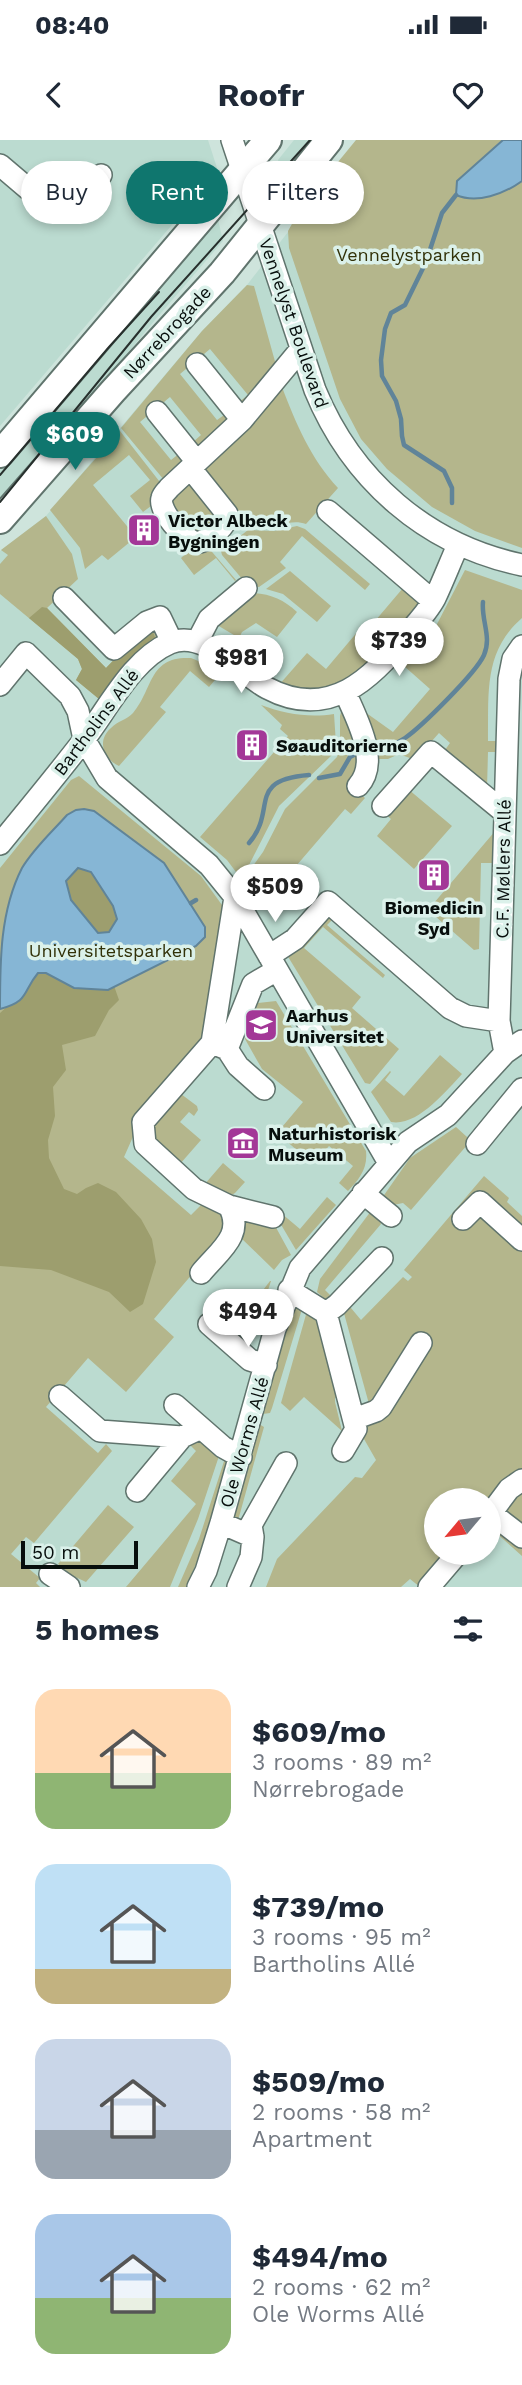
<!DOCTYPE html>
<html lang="en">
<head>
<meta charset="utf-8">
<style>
	:root { --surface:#fff; --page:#f6f6f7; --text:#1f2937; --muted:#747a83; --accent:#0f766e }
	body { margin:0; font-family:"Work Sans",sans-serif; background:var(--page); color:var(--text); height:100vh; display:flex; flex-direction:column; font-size:26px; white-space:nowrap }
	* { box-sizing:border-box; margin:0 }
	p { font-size:23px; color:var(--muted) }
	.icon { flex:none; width:38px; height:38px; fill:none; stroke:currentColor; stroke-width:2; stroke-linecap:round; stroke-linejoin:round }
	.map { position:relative; height:1447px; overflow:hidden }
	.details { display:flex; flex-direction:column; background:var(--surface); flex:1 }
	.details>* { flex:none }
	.banner { position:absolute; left:21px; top:21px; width:481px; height:63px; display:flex; gap:14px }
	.needle { width:46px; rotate:241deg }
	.fabs { position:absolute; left:424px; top:1348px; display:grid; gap:14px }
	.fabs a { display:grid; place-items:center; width:77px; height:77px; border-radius:50%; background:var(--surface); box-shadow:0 4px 10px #0003; font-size:35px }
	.scale { position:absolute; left:21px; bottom:18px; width:117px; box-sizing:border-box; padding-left:7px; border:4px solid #070e0c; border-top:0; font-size:19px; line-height:24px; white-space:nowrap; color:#070e0c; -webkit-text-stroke:5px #dbf1ea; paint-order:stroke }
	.price { position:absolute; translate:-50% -60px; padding:0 16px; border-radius:24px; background:#fff; color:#222; font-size:23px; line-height:46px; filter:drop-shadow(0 2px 4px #0008) }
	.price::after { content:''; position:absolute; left:50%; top:42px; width:21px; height:16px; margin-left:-10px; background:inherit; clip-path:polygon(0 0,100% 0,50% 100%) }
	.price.active { background:var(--accent); color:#fff }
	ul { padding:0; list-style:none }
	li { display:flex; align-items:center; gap:21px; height:175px; padding:0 35px }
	li span { display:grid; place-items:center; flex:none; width:196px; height:140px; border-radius:21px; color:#555 }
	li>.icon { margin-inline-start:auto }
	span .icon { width:84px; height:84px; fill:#fffc; stroke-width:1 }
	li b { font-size:30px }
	h2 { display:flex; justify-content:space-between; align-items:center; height:84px; padding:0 35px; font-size:30px }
	.pill { padding:0 24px; border-radius:32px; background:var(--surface); box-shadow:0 4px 10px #0003; font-size:24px; line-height:63px }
	.pill.active { background:var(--accent); color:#fff }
	.status { display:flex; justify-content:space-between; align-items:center; height:49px; padding:0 35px; background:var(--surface); direction:ltr }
	.status svg { height:19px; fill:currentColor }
	header { display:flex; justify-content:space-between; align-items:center; height:91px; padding:0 35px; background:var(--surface); font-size:32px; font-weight:700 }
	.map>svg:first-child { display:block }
	.built { fill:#bbdbd0; fill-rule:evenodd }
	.green { fill:#b4b68c }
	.forest { fill:#9d9e6e }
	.water { fill:#86b6d5; stroke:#608499; stroke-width:2; fill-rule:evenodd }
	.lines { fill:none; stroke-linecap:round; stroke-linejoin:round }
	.stream { stroke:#608499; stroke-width:4.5 }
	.minor-casing { stroke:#60746d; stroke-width:24 }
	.major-casing { stroke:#60746d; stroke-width:30 }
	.minor { stroke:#fff; stroke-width:21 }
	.major { stroke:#fff; stroke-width:26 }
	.tram { stroke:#27302d; stroke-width:2 }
	.labels { text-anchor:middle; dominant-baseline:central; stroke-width:7; stroke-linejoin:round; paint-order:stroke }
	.park-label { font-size:18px; fill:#313108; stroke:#dbf1ea }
	.street-label { font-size:18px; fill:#070e0c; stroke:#dbf1ea }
	.poi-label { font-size:18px; font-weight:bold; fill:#070e0c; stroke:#dbf1ea; text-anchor:start }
</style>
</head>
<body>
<div class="status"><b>08:40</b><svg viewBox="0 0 49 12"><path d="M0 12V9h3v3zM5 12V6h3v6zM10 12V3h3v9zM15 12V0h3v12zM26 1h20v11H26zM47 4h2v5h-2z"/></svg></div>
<header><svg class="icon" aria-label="back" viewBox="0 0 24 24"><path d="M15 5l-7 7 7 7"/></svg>Roofr<svg class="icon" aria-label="heart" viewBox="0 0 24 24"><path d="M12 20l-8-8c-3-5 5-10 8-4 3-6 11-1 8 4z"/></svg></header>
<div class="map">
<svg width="522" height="1447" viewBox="0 0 522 1447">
	<rect width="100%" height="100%" fill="#cee4dc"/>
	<path class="built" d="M0 0H208L218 31 0 286Z
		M294 0H319L284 44 278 20Z
		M359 0H522V1447H0V411L46 376 202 191 247 145ZM436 1360H488V1412H436Z
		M217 75 223 101 155 180 0 368V330Z"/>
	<path class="green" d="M356 0H522V408L475 391 432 367 387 329 361 299 340 259 289 108 288 91 302 66Z
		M247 145 254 146 276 225 244 266 239 262 248 255 210 209 180 234 217 280 227 273 231 281 199 308 193 302 201 295 170 257 140 282 171 320 180 313 186 321 164 340 121 288 202 191Z
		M282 247C296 284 311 319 338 348L306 384C288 377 270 393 246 384L200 325Z
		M120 291 163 346 155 363 143 372 130 356 150 340 129 315 93 345 136 397 108 420 102 415 85 429 80 408 50 370Z
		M190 340 221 379 192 397 167 356Z
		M46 376 72 414 78 439 47 468 106 528 134 499 154 486 161 497 144 506 103 557 99 559 76 540 82 529 78 519 0 454V424L8 415 1 410Z
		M297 386 305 389 370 444 365 450 302 396 280 422 286 428 259 447 248 446 222 415 221 411 248 390 274 391Z
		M207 406 236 440 235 441 216 418 194 435 181 418 192 408Z
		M465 430 522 450V478C483 512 489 554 488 601H499V612H488L487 648H498V658L445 610 450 603 439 593 415 620 399 614 388 619H373L358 567 393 592 430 549 404 526 436 486Z
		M290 431 331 466 317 482 283 454 266 449Z
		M403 448 417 459 418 468 361 533 324 551 278 546 307 513 326 529 359 490 364 494Z
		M253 453C271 454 284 460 297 472L277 497 256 483 242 492 239 498 212 482Z
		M191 518 208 525 220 534 209 547 190 531 160 567 166 572 119 626C104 619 96 601 111 588 117 581 127 580 133 573 154 548 148 516 191 518Z
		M261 565C285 574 309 578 334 574L336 604 332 615 279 666 247 729 239 736 227 720 200 697 288 596 280 589 282 585Z
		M347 570 362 616 352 647 365 658 351 674 345 669 278 747 261 733 251 748 243 740 263 712 285 669 337 617 340 608V576L341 572Z
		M79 636 201 736 222 765 229 779 207 903 140 981 124 1017 191 1075 206 1060 219 1068 228 1092 154 1179 174 1197 126 1252 88 1218 46 1267 98 1313 106 1304 112 1311 34 1403 26 1397 11 1414 40 1438 36 1443 40 1447H0V728L71 640Z
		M408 649 452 686 414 729 377 696 391 679 384 673Z
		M496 690 493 723H481L479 809 474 810 428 770Z
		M329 775 336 776 327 785 385 835 383 838 323 787 304 808 361 857 352 868 399 909 370 944 365 943 287 815Z
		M276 861 366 1011C368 1029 359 1039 348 1051L339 1043 353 1026 329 1006 313 1024 277 993 303 962 262 929 245 899 258 863Z
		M440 915 462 934C446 951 417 987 391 982L371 952 390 931 391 932 385 940 404 956Z
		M181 954 197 966 198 970 194 976 189 972 180 982 201 1000 180 1024 155 1004 153 988Z
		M456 987 477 1006 468 1004 411 1070 403 1063 393 1065 382 1058 410 1018Z
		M223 1023 245 1042 235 1053 230 1056 204 1045Z
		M484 1036 509 1058 507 1062 522 1076V1416L495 1392 488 1399V1360H436V1412H477L439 1447H420L410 1439 401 1447H266L277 1419 355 1337 362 1338 376 1320 360 1292 369 1264 342 1166 346 1162 361 1180 403 1137 408 1141 412 1137 404 1130Z
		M327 1057 336 1065 296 1110 273 1071 275 1068 300 1089Z
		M374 1067 381 1084 325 1150 333 1158 325 1159 317 1152 320 1139Z
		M241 1076 273 1082 291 1115 282 1120 274 1130 241 1098Z
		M270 1141H271L253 1196 238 1183Z
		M294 1166 302 1169 272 1268 270 1273 263 1274 262 1271 281 1202Z
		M307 1171 315 1174 340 1256 335 1258V1262L342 1291 304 1257 290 1271 281 1263Z
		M259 1284 264 1287 239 1377 238 1379 233 1378Z
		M198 1297 219 1316 198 1379 170 1447H126L196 1364 171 1341 196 1311 189 1304Z
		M226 1315 230 1323 202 1410 186 1447H178L199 1399Z
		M108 1365 134 1387 86 1442 71 1435 58 1424Z"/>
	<path class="forest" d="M42 467 47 468 106 528 134 499 148 489 153 492 156 500 144 506 103 557 99 559 76 540 82 529 78 519 29 478Z
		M78 728 91 732 113 766 117 779 109 792 98 794 71 760 66 741Z
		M34 828 113 843 119 860 109 870 95 896 62 905 66 930 53 947 55 976 48 1000 49 1018 64 1049 77 1054 86 1048 98 1043 116 1052 141 1079 152 1099 156 1122 143 1164 130 1172 109 1152 51 1130 0 1126V873L21 854Z"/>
	<path class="water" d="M503 0H522V41C504 54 477 64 456 55L457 41Z
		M84 669 94 671 164 723 205 787V797L196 806 108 850 74 848 46 833H38C22 852 30 861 0 869 0 821 0 771 22 728 34 708 52 692 67 675L76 670ZM78 728 91 732 113 766 117 779 109 792 98 793 71 760 66 741Z"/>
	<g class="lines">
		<path class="stream" d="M452 363V348L444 331 404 305 402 296 401 279 396 261 382 236 381 220 385 189 391 173 405 165 426 122 442 73 456 55
			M374 609C385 607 395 605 405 598 421 587 476 533 484 515 492 497 481 480 483 462
			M319 638 340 634 350 617 360 612
			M249 703C278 670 245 640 309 635
			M191 763 196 760"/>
		<g class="minor-casing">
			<path id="minor" d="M232 0 315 250C352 340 426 405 522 425
				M0 25 53 70 62 72 90 42 101 35
				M197 224 242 280
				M157 272 197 322
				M191 329 227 374V379C221 391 209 400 196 403 184 399 158 371 162 358 163 354 167 351 169 348L242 280 301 209
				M328 371 433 461
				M64 458 114 509 147 482 160 477 172 502
				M197 502 209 479 246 448
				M0 545 26 513 70 556 78 571 84 599 107 638 209 725 235 757 389 1023
				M345 552C356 578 381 621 358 646
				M383 666 431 612 504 672
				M0 704C28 670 56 636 83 601 108 569 132 519 170 503 204 488 240 534 267 548 329 581 373 539 409 492 418 482 428 471 435 458 443 441 450 423 458 405
				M235 757 212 903 227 909 253 844 277 830
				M269 816 295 799 328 762 450 868 466 876 499 881
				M212 903 143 982 145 1004 194 1049 229 1066 273 1077
				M227 909 238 926 264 949
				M505 913 499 881 509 539 513 519 522 506
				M477 1004 522 949
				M363 1053 391 1076
				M463 1079 480 1062 522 1100
				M201 1133C219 1111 245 1095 229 1066
				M289 1150 326 1173 356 1289 343 1311
				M326 1173 337 1165 382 1118
				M209 1184 250 1220 266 1225
				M60 1256 100 1291 182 1297
				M175 1265 223 1307 241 1317
				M354 1279 376 1271 381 1267 421 1203
				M137 1351 182 1297 201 1288
				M491 1373 522 1397
				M488 1377 509 1349 522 1340
				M221 1383 253 1397 251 1417 238 1447
				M253 1397 251 1385 286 1323
				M50 1434 69 1447
				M198 1447 206 1431 221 1383 275 1189 300 1128 408 1002 448 975 505 913 522 901
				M429 1447 459 1412"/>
		</g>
		<g class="major-casing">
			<path id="major" d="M0 314 268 0
				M0 380 113 251 222 133 329 0"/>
		</g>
		<use href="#minor" class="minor"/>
		<use href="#major" class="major"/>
		<path class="tram" d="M0 335 109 207 159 152
			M0 362 151 177 310 0"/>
	</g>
	<defs>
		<g id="building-square" transform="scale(1.75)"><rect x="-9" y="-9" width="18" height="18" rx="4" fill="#a33797" stroke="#dbf1ea"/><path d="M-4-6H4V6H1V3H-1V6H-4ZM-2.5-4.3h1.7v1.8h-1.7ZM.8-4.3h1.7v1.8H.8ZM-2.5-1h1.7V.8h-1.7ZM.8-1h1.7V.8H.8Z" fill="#fff"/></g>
		<g id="university-square" transform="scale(1.75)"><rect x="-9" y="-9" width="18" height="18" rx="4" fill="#a33797" stroke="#dbf1ea"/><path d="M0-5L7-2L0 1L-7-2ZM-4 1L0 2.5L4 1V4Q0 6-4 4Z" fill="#fff"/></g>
		<g id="museum-square" transform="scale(1.75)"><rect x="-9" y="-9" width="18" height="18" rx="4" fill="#a33797" stroke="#dbf1ea"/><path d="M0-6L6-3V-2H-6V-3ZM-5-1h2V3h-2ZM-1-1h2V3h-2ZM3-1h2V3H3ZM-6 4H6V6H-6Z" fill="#fff"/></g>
	</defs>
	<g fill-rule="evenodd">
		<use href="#building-square" x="144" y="390"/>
		<use href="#building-square" x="252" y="605"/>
		<use href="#building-square" x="434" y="735"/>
		<use href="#university-square" x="261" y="885"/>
		<use href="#museum-square" x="243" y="1003"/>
	</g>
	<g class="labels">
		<g class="park-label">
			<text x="409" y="114">Vennelystparken</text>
			<text x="111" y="810">Universitetsparken</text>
		</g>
		<g class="street-label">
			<text transform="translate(294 183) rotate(71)">Vennelyst Boulevard</text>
			<text transform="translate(167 192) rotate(-47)">Nørrebrogade</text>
			<text transform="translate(96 582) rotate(-53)">Bartholins Allé</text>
			<text transform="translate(503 729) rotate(-89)">C.F. Møllers Allé</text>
			<text transform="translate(244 1302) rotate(-74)">Ole Worms Allé</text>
		</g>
		<g class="poi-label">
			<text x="168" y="380">Victor Albeck<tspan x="168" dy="21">Bygningen</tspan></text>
			<text x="276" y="605">Søauditorierne</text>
			<text x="434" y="767" text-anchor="middle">Biomedicin<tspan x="434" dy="21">Syd</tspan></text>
			<text x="286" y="875">Aarhus<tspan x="286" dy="21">Universitet</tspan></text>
			<text x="268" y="993">Naturhistorisk<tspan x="268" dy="21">Museum</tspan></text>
		</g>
	</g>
</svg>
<div class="fabs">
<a><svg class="needle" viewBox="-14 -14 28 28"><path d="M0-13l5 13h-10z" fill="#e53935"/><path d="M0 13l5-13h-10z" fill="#747a83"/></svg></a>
</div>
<div class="scale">50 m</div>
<b class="price active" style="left:75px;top:332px">$609</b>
<b class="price" style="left:399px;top:538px">$739</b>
<b class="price" style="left:241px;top:555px">$981</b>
<b class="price" style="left:275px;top:784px">$509</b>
<b class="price" style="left:248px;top:1209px">$494</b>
<div class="banner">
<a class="pill">Buy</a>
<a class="pill active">Rent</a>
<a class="pill">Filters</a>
</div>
</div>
<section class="details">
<h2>5 homes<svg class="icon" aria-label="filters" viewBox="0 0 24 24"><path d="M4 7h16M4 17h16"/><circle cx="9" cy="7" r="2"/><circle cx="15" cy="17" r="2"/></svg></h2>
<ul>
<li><span style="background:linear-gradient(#ffd9b3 60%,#8fb573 0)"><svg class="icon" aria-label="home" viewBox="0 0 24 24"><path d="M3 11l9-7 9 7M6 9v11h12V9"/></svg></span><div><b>$609/mo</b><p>3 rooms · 89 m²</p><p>Nørrebrogade</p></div></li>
<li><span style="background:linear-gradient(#bfe0f5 75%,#c2b280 0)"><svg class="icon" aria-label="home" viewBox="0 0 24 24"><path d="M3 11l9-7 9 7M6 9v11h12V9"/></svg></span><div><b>$739/mo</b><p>3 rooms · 95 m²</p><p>Bartholins Allé</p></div></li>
<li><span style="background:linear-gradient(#c9d6e8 65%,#9aa5b1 0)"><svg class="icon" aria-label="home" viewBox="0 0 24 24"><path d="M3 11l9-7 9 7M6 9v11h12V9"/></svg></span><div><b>$509/mo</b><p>2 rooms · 58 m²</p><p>Apartment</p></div></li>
<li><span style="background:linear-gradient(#a9c7e8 60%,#8fb573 0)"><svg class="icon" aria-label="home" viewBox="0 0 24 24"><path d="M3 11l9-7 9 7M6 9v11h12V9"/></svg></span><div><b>$494/mo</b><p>2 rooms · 62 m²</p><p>Ole Worms Allé</p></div></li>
</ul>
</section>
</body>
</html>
